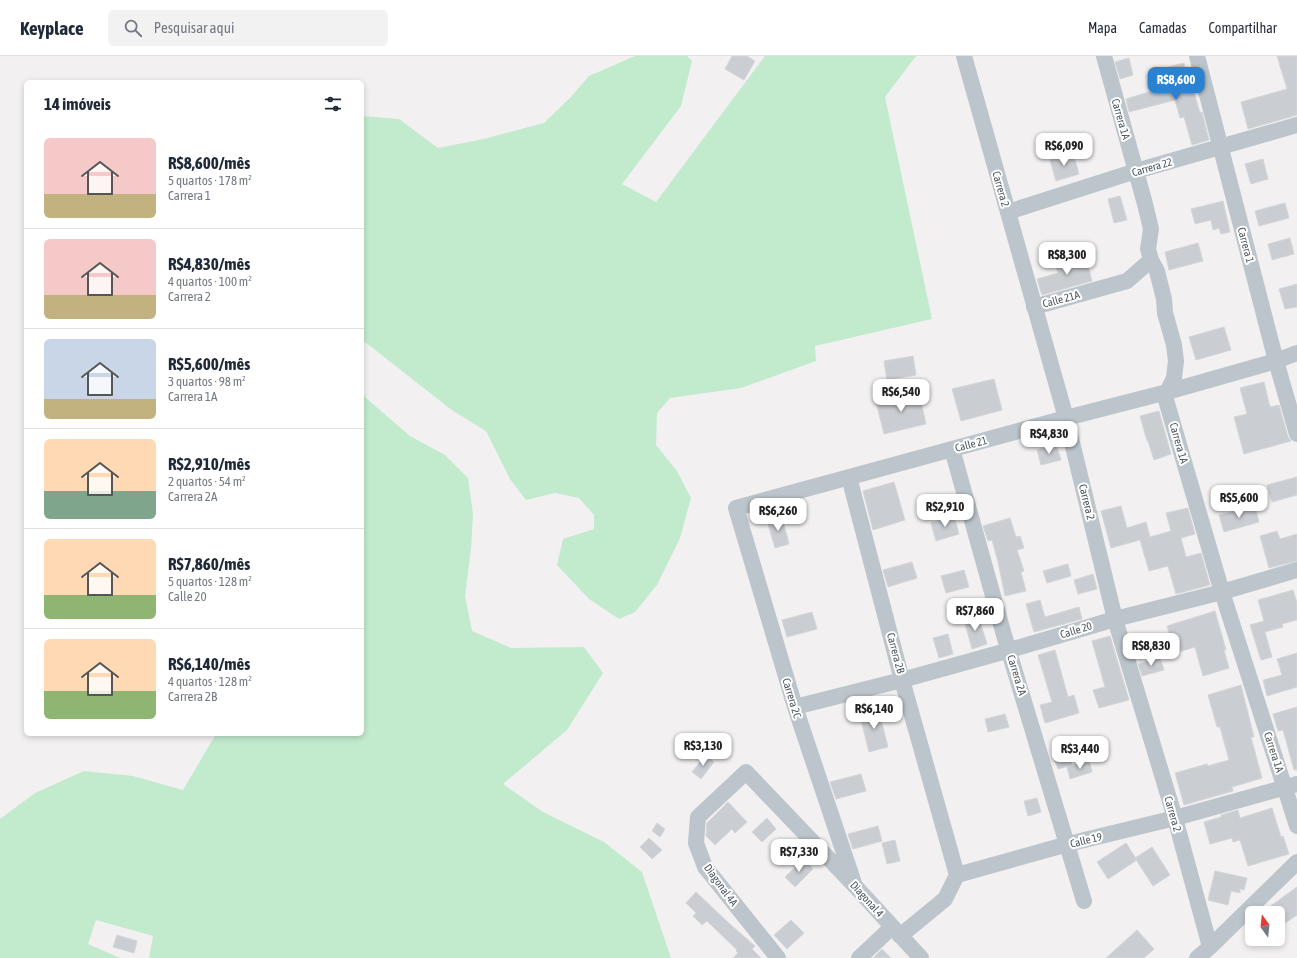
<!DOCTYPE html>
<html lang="pt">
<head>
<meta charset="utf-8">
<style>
	:root { --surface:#fff; --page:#f2f2f3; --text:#1f2937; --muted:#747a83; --line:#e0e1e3; --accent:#2983d2 }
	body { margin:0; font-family:"Asap Condensed",sans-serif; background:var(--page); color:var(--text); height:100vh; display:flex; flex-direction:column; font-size:15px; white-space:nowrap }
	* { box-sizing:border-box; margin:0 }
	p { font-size:13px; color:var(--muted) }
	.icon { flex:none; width:22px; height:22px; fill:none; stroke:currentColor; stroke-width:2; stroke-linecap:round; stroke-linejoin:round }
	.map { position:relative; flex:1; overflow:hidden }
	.panel { position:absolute; left:24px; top:24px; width:340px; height:656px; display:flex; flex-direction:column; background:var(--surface); border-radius:6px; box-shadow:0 2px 6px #0003 }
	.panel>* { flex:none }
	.needle { width:26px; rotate:345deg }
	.fabs { position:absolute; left:1245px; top:850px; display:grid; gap:8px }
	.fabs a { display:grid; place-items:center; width:40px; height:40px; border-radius:6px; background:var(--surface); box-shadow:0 2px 6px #0003; font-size:20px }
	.price { position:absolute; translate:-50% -34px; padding:0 9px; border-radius:8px; background:#fff; color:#222; font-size:13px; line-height:26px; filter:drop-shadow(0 1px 2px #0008) }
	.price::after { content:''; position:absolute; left:50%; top:24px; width:12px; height:9px; margin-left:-6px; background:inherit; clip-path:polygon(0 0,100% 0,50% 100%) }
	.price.current { background:var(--accent); color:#fff }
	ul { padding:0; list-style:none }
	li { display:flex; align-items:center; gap:12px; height:100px; padding:0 20px }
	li+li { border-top:1px solid var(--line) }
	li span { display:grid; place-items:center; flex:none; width:112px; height:80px; border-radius:6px; color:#555 }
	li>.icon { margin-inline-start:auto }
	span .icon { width:48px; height:48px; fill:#fffc; stroke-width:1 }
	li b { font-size:17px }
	h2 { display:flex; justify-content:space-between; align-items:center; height:48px; padding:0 20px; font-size:17px }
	header { display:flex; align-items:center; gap:24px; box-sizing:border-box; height:56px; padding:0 20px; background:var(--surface); border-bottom:1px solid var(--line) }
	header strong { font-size:19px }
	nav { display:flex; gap:22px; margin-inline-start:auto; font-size:14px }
	.search { width:280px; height:36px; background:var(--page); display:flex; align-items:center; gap:10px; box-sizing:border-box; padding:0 14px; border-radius:6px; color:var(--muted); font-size:15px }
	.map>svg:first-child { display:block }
	.green { fill:#c2ebce }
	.building { fill:#cacdd2; stroke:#d4d6da }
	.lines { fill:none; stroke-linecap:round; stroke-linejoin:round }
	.minor { stroke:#bcc5cb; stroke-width:16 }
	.labels { text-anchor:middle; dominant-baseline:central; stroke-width:4; stroke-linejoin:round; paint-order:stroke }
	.street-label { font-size:11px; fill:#49545b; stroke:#fff }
</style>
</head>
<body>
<header>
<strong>Keyplace</strong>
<div class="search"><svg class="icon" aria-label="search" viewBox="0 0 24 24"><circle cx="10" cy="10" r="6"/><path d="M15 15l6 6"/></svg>Pesquisar aqui</div>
<nav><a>Mapa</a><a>Camadas</a><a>Compartilhar</a></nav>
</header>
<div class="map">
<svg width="1297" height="902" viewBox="0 0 1297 902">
	<rect width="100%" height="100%" fill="#f2f0f0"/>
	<path class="green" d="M635 0H687L692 5 681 50 622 128 656 146 765 0H916L885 41 932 263 815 290 816 305 741 332 670 342 657 357 656 389 677 415 691 442 680 482 657 529 635 556 619 563 589 543 557 509 563 483 594 473V459L579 442 555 437 526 444 510 423 486 375 453 355 365 286 362 289V60L399 63 438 92 484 83 544 67 571 41 589 20Z
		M362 334 366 342 410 380 445 399 468 422 473 458 471 493 465 540 472 575 511 592 584 591 603 617 567 674 503 728 543 756 604 786 642 816 671 902H149L153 880 96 864 88 888 120 902H0V763L35 737 84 715 133 720 183 734 216 678H362Z"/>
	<path class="building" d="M732 0H747L755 5 744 24 725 13Z
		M1277 0H1297V59L1248 73 1241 46 1287 33Z
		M1129 2 1133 19 1120 23 1115 6Z
		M1184 7 1188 23H1190L1200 57 1202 56 1209 84 1192 89 1184 61 1180 62 1175 44 1129 56 1126 43 1159 33V31L1165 30 1161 13Z
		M1073 97 1079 118 1056 125 1050 104Z
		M1263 103 1268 123 1251 128 1245 108Z
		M1120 140 1127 164 1114 167 1108 143Z
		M1223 145 1230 176 1221 178 1219 172 1213 174 1211 164 1195 168 1191 153Z
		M1285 147 1289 162 1259 170 1255 155Z
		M1290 182 1294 198 1272 204 1268 188Z
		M1198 187 1203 205 1169 214 1165 196Z
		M1085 198 1092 225 1042 239 1037 223 1058 217 1056 212 1068 209 1066 203Z
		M1297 228V251L1285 253 1279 233Z
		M1224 271 1231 294 1196 304 1189 281Z
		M913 300 916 319 887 324 884 305Z
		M994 323 1002 354 961 365 952 333Z
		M1264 326 1270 351 1279 349 1288 381 1291 385 1244 398 1234 361 1247 358 1240 332Z
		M919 336 926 368 884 378 876 346Z
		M1159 355 1171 398 1154 404 1148 385H1147L1140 360Z
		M1056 388 1061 404 1041 409 1037 394Z
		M1297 421V439L1272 446 1267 429Z
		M894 426 905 464 873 474 863 435Z
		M1121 450 1127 472 1146 466 1150 481 1171 475 1166 457 1188 452 1195 478 1181 482 1186 501 1201 497 1210 529 1176 538 1168 510 1149 515 1140 484 1111 492 1101 455Z
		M1255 450 1259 466 1224 476 1219 459Z
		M954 460 959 478 936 485 931 467Z
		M782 461 789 488 775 492 767 465Z
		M1010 462 1016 481 1020 480 1024 492 1017 494 1024 515 1021 516 1026 535 1005 540 998 506 992 484 988 485 983 470Z
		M1277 475 1280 483 1297 478V505L1269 512 1260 480Z
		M912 506 917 522 888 531 883 514Z
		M1068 508 1071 520 1047 527 1043 515Z
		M964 514 969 531 946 537 941 520Z
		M1093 518 1097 533 1078 538 1074 524Z
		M1293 534 1297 547V564L1282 568 1283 571 1265 576 1272 601 1261 604 1250 569 1264 565 1258 544Z
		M1040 544 1045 561 1079 551 1082 563 1034 576 1026 548Z
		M1215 555 1226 594H1224L1229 612 1203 620 1195 591 1175 597 1167 570Z
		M812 556 817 573 787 581 782 564Z
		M978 559 987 588 972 593 964 564Z
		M948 578 953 598 939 602 933 582Z
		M1110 580 1129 644 1099 652 1093 634 1105 631 1092 585Z
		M1055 594 1068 641 1074 639 1079 657 1045 667 1040 649 1052 646 1038 599Z
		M1297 597V631L1267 640 1263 624 1282 619 1277 603Z
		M1160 602 1164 614 1142 620 1138 608Z
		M1241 629 1254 681H1251L1262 722 1232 731 1233 735 1184 749 1175 717 1207 708 1208 710 1229 704 1220 671H1217L1208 639Z
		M878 651 888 691 869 696 859 656Z
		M1297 651V714H1294L1283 674 1278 675 1273 658Z
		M1005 658 1009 671 988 676 985 663Z
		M1069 697 1072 709 1058 713 1054 702Z
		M706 699 714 706 701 723 692 716Z
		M1089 704 1092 716 1070 723 1067 711Z
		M861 718 866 735 836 743 830 726Z
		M1037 742 1041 756 1028 760 1024 745Z
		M728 746 747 766 735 777 732 773 715 789 706 780 707 767Z
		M1272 752 1281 781 1283 780 1289 798 1248 810 1240 784 1233 786 1232 782 1210 788 1204 766 1221 761V759L1238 754 1240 762Z
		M767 762 776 773 762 786 752 776Z
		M657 767 665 773 660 781 652 775Z
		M878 770 882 785 853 793 848 778Z
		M649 782 662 794 652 803 640 791Z
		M895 784 900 805 887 808 882 787Z
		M1126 787 1137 804 1108 823 1097 806Z
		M1152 791 1170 819 1153 830 1135 802Z
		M804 803 813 813 795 831 785 821Z
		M1215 815 1247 822 1244 834 1240 833V837L1231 835 1228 849 1208 844Z
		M1297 831V859L1278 872V857H1261Z
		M696 836 732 870 755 890 752 893 761 902H733L738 897 736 895 737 894 707 865 702 869 693 860 696 857 686 847Z
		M791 864 804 877 787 893 774 879Z
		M1137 874 1154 893 1144 902H1106Z
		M117 879 137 885 134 897 113 891Z
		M882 893 891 902H873Z"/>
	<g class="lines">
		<path class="minor" d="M964 0 1066 362 1115 563 1175 762 1210 891
			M1104 0 1145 148 1151 173 1148 193 1151 204 1157 215 1164 243 1165 257 1174 289 1176 305 1174 322 1167 336 1166 344 1222 536 1297 770
			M1197 0 1276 305 1297 378
			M1008 156 1136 115 1297 69
			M1034 251 1127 225 1151 204
			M952 393 1004 579 1084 845
			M849 421 902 624 957 819
			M795 651 902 624 1010 594 1115 563 1222 536 1297 514
			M855 830 795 651 736 452 1066 362 1167 336 1276 305 1297 297
			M900 880 945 843 957 819 1068 788 1175 762 1297 728
			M778 902 705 811 696 787 698 761 746 716 855 830 921 902
			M859 902 892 871
			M1197 902 1210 891 1297 806"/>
	</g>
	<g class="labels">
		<g class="street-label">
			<text transform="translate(1121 63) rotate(74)">Carrera 1A</text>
			<text transform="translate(1152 111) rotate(-16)">Carrera 22</text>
			<text transform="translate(1001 133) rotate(74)">Carrera 2</text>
			<text transform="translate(1246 189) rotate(75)">Carrera 1</text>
			<text transform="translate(1061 243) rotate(-15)">Calle 21A</text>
			<text transform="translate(1179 387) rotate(74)">Carrera 1A</text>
			<text transform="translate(971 388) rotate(-15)">Calle 21</text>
			<text transform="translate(1087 446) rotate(76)">Carrera 2</text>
			<text transform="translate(1076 574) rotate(-17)">Calle 20</text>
			<text transform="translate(896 597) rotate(75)">Carrera 2B</text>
			<text transform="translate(1017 619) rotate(73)">Carrera 2A</text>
			<text transform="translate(792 642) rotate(73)">Carrera 2C</text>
			<text transform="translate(1274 696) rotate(72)">Carrera 1A</text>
			<text transform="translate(1173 758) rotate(74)">Carrera 2</text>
			<text transform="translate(1086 784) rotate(-14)">Calle 19</text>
			<text transform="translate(721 829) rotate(54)">Diagonal 4A</text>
			<text transform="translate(867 843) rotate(48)">Diagonal 4</text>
		</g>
	</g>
</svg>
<div class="fabs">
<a><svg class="needle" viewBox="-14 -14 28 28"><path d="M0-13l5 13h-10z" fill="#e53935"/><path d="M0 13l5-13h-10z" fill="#747a83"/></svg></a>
</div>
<b class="price current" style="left:1176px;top:45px">R$8,600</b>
<b class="price" style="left:1064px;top:111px">R$6,090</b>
<b class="price" style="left:1067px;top:220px">R$8,300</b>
<b class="price" style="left:901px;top:357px">R$6,540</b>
<b class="price" style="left:1049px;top:399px">R$4,830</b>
<b class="price" style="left:1239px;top:463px">R$5,600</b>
<b class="price" style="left:945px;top:472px">R$2,910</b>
<b class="price" style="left:778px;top:476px">R$6,260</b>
<b class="price" style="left:975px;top:576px">R$7,860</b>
<b class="price" style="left:1151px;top:611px">R$8,830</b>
<b class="price" style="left:874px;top:674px">R$6,140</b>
<b class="price" style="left:703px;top:711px">R$3,130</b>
<b class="price" style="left:1080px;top:714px">R$3,440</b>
<b class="price" style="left:799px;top:817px">R$7,330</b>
<section class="panel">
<h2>14 imóveis<svg class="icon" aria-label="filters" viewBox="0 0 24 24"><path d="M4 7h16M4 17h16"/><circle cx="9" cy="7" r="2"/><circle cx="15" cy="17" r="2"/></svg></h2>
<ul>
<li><span style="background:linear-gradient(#f6c9c9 70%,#c2b280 0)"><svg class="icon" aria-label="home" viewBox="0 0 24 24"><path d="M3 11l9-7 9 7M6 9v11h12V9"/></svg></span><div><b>R$8,600/mês</b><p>5 quartos · 178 m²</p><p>Carrera 1</p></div></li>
<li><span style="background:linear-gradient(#f6c9c9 70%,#c2b280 0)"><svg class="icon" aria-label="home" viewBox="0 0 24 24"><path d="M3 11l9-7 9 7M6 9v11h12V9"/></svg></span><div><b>R$4,830/mês</b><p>4 quartos · 100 m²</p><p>Carrera 2</p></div></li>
<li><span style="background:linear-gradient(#c9d6e8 75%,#c2b280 0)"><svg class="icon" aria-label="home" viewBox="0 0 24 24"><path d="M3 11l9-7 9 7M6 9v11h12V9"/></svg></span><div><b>R$5,600/mês</b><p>3 quartos · 98 m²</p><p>Carrera 1A</p></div></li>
<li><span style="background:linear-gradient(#ffd9b3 65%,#7fa58c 0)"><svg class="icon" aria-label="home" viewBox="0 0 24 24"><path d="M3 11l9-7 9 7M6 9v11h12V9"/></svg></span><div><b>R$2,910/mês</b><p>2 quartos · 54 m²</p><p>Carrera 2A</p></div></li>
<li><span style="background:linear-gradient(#ffd9b3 70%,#8fb573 0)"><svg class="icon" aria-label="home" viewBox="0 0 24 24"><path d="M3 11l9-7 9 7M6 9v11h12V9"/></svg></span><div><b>R$7,860/mês</b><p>5 quartos · 128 m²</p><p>Calle 20</p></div></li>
<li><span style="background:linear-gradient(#ffd9b3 65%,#8fb573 0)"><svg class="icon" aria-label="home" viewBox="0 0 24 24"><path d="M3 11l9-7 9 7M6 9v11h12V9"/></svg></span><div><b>R$6,140/mês</b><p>4 quartos · 128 m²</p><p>Carrera 2B</p></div></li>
</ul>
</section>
</div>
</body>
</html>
